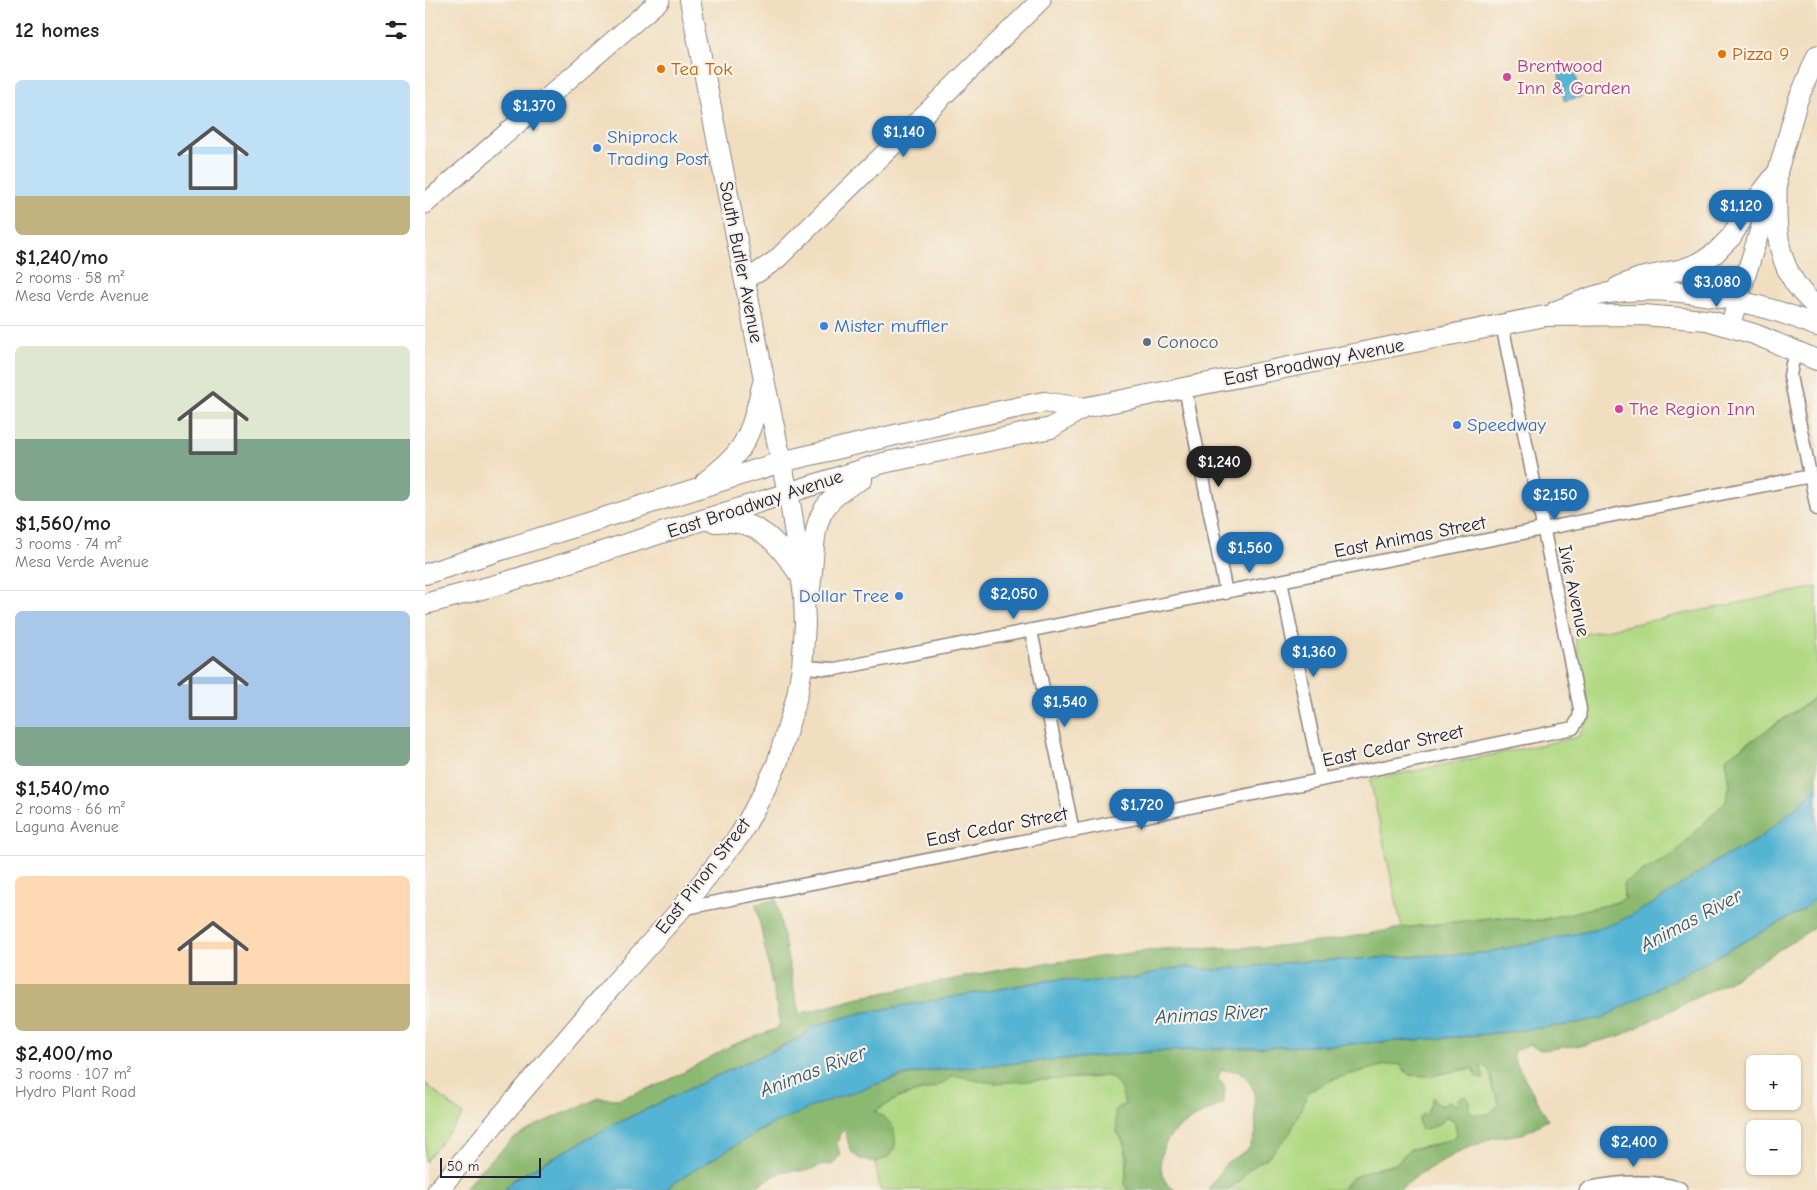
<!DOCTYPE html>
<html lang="en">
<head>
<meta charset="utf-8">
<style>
	:root { --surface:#fff; --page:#f6f6f6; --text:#222; --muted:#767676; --line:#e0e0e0; --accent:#1f6fb2 }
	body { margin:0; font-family:"Comic Neue",sans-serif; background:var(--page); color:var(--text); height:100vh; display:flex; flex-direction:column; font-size:19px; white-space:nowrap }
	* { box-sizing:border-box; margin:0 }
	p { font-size:16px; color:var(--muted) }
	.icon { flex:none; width:28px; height:28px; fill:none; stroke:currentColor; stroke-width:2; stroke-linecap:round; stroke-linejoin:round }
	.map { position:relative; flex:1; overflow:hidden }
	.details { display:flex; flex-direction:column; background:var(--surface); width:425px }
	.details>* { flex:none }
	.fabs { position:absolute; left:1321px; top:1055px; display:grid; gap:10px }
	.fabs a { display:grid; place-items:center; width:55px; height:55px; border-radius:8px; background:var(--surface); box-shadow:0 1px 4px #0004; font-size:25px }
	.scale { position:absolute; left:15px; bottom:12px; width:101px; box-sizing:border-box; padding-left:5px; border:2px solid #22223b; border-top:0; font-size:14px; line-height:18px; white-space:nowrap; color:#22223b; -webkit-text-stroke:4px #f7f3e8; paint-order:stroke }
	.price { position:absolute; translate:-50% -42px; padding:0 11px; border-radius:18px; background:var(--accent); color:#fff; font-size:16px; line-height:32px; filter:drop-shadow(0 1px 2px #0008) }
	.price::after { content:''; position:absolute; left:50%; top:30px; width:15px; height:11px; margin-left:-8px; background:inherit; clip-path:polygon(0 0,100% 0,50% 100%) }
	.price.active { background:#222; color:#fff }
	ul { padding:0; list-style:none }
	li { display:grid; align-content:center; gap:10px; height:265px; padding:0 15px }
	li+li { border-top:1px solid var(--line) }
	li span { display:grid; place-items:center; height:155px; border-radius:8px; color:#555 }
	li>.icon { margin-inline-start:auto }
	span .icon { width:90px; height:90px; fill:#fffc; stroke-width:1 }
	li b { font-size:21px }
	h2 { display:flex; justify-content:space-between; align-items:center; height:60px; padding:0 15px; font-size:21px }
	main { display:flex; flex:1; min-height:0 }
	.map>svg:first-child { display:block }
	.green { fill:#b1d983; stroke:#6a7e5f }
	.forest { fill:#8cb971; stroke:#576e56 }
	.water { fill:#55b4d3; stroke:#3c6b87 }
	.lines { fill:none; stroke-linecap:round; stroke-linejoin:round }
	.minor-casing { stroke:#8a807e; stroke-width:15 }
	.tertiary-casing { stroke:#8a807e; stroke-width:19 }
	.secondary-casing { stroke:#8a807e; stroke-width:21 }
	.primary-casing { stroke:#8a807e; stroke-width:22 }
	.minor { stroke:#fff; stroke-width:12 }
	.tertiary { stroke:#fff; stroke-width:16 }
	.secondary { stroke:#fff; stroke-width:19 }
	.primary { stroke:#fff; stroke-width:20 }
	.food-dot { fill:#e8710a; stroke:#f7f3e8; stroke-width:2 }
	.hotel-dot { fill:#d1479c; stroke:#f7f3e8; stroke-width:2 }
	.shop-dot { fill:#3f7fe0; stroke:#f7f3e8; stroke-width:2 }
	.service-dot { fill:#5c6f8a; stroke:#f7f3e8; stroke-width:2 }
	.labels { text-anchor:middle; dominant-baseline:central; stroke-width:4.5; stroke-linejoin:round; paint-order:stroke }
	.food-label { font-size:19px; fill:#c56008; stroke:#f7f3e8; text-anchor:start }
	.hotel-label { font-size:19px; fill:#b23c85; stroke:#f7f3e8; text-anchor:start }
	.shop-label { font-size:19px; fill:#366cbe; stroke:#f7f3e8; text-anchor:start }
	.street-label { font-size:19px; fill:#22223b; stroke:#f7f3e8 }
	.service-label { font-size:19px; fill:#4e5e75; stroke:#f7f3e8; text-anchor:start }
	.water-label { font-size:20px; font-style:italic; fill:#345570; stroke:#f7f3e8 }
</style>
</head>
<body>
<main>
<section class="details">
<h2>12 homes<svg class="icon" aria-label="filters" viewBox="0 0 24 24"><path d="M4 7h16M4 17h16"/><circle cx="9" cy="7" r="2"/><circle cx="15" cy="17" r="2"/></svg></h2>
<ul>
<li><span style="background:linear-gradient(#bfe0f5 75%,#c2b280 0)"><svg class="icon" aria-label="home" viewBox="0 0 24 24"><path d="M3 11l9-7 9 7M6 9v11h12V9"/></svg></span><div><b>$1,240/mo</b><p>2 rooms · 58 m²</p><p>Mesa Verde Avenue</p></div></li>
<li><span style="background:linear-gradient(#dfe7d0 60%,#7fa58c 0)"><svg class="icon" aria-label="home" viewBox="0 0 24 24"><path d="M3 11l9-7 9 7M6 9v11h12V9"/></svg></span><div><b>$1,560/mo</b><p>3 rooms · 74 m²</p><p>Mesa Verde Avenue</p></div></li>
<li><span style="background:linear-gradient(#a9c7e8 75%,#7fa58c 0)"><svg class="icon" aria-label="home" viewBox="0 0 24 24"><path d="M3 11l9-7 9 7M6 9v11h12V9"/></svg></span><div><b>$1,540/mo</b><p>2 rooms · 66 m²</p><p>Laguna Avenue</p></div></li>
<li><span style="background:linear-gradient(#ffd9b3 70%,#c2b280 0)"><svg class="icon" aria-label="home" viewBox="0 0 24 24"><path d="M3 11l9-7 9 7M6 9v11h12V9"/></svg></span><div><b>$2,400/mo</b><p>3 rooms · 107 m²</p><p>Hydro Plant Road</p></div></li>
</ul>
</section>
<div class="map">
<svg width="1392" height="1190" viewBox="0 0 1392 1190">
	<rect width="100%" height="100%" fill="#f7f3e8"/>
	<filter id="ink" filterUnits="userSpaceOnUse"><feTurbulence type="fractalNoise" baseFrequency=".02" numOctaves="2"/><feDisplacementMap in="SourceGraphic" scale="10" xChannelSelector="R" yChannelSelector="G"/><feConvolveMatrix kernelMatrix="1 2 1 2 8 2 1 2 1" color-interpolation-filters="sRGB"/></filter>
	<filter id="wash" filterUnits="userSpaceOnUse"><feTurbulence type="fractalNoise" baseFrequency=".0096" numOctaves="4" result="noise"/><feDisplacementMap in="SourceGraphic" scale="20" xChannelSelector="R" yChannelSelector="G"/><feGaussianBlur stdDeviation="1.12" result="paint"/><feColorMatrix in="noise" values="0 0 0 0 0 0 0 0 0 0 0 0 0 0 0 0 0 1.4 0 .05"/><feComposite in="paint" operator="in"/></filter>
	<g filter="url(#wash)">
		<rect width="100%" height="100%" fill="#f1dec0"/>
		<path class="green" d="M1392 587V693L1383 702 1301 758 1305 785 1301 801 1250 853 1199 883V899L1189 903 1112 921 1073 917 977 928 945 780 1153 737 1162 720 1164 712 1150 636Z
			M974 1063 984 1075 1004 1076 1048 1068 1053 1078H1059L1055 1064 1063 1068 1067 1079V1089L1072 1096 1075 1104 1065 1114 1050 1115C1037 1104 1020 1104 1004 1106L1002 1116 1011 1126 1022 1117 1029 1120 1031 1128V1136L1024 1140 1006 1146 985 1149 971 1164 946 1170 927 1178 916 1190H801L814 1182 824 1169 842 1158 880 1101 884 1091C911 1076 943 1067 974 1063Z
			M530 1075 540 1077 664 1078 683 1076 690 1078 697 1091 700 1104 692 1131C704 1151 702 1161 700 1184L703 1190H455L450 1162 467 1154 449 1112 475 1097 511 1087Z
			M0 1083 38 1115 0 1162Z"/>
		<path class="forest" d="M1392 693V786L1372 807 1332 840 1291 861 1228 904 1193 922 1169 930 1059 953 869 962 790 970 761 967 738 970 713 978 658 982 638 979 614 982 436 1013 386 1027 376 1037 287 1078 184 1127 88 1180 79 1190H39L54 1171 88 1139 112 1125 174 1098 193 1099 231 1086 250 1077 307 1045 351 1029 355 1024 331 904 351 900 374 1014 442 996 585 968 738 949 843 947 902 941 977 928 1073 917 1112 921 1189 903 1199 899 1198 883 1250 853 1301 801 1305 785 1301 758 1383 703Z
			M1392 896V923L1387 929 1306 980 1195 1036 1158 1045 1116 1050 1105 1045 1089 1051 1088 1057 1123 1120 1097 1134 1068 1138 1035 1151 996 1173 974 1190H916L927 1178 946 1170 971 1164 985 1149 1006 1146 1024 1140 1031 1136V1128L1029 1120 1022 1117 1011 1126 997 1130 993 1121 997 1114 1002 1115 1008 1097 1013 1105 1018 1106 1023 1101 1031 1105 1034 1098 1040 1096 1045 1102 1043 1109 1050 1115 1065 1114 1074 1104 1072 1096 1067 1089V1079L1063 1068 1055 1065 1059 1079 1053 1078 1047 1068 1003 1076 984 1075 974 1064 960 1065 908 1079 884 1091 865 1133 842 1158 824 1169 814 1182 801 1190H783L802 1162 823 1150 831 1133 829 1090 823 1080 814 1071 796 1070 793 1078 800 1087 799 1103C772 1117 731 1131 736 1168 737 1177 741 1185 750 1190H703L700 1184 703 1158 699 1143 692 1131 690 1110 700 1104C697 1093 695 1081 683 1076L571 1083 552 1081 530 1075 511 1087 475 1097 449 1112C461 1117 468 1123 470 1137 474 1165 435 1169 425 1149 423 1143 422 1136 420 1130L415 1133 412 1144 415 1155 407 1165 399 1164 381 1171H358L325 1190H239C270 1169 306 1145 340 1128 389 1103 455 1080 509 1070L736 1051 909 1045 1035 1037 1141 1025 1177 1018 1378 910Z"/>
		<path class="water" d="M1149 66 1156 97 1139 101 1133 69Z
			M1392 786V896L1378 910 1177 1018 1141 1025 1035 1037 909 1045 736 1051 509 1070 475 1076 394 1104 339 1128 266 1172 239 1190H79L88 1180 184 1127 287 1078 376 1038 386 1027 436 1013 614 982 638 979 658 982 713 978 738 970 761 967 790 970 869 962 1059 953 1169 930 1193 922 1228 904 1291 861 1332 840 1372 807Z"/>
	</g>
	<g filter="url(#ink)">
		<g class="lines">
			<g class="minor-casing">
				<path id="minor" d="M1372 352 1367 364 1365 376 1392 509
					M760 388 801 593
					M856 581 896 780
					M606 631 648 831
					M377 667 410 669 1386 476
					M256 909 648 831 1148 728 1154 718 1155 709 1077 324"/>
			</g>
			<g class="tertiary-casing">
				<path id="tertiary" d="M1163 1190C1193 1184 1224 1181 1254 1190"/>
			</g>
			<g class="secondary-casing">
				<path id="secondary" d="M0 204 235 0
					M319 277 332 273 351 260 616 0
					M1305 326 1348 188 1373 100 1392 55"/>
			</g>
			<g class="primary-casing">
				<path id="primary" d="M1352 173C1351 225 1347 270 1392 307
					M1193 287 1215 278 1258 269 1274 263 1289 254 1306 237 1318 217 1352 173
					M1131 311C1146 306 1162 297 1178 294 1240 282 1335 301 1392 326
					M280 482C292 472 305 463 314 450 328 431 332 405 338 383
					M290 522C333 518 352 541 374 574
					M0 574 356 462 542 418 619 402 658 408 1120 316 1217 315 1282 320 1329 334 1392 360
					M385 588C393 535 380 507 437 479
					M0 604 75 584 151 560 458 463 626 428 658 408
					M13 1190 188 985 256 909 315 835 336 797 352 764 372 696 377 667 380 625 379 595 366 508 339 379 265 0"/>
			</g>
			<use href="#minor" class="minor"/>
			<use href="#tertiary" class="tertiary"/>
			<use href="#secondary" class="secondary"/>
			<use href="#primary" class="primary"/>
		</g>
	</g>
	<g class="food-dot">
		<circle cx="1297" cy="54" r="5"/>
		<circle cx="236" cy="69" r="5"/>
	</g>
	<g class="hotel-dot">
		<circle cx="1082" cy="77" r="5"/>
		<circle cx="1194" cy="409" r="5"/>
	</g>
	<g class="shop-dot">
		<circle cx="172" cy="148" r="5"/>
		<circle cx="399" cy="326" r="5"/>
		<circle cx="1032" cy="425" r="5"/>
		<circle cx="474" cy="596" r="5"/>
	</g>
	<circle class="service-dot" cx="722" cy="342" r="5"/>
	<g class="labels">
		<g class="food-label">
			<text x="1307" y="54">Pizza 9</text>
			<text x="246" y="69">Tea Tok</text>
		</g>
		<g class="hotel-label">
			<text x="1092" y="66">Brentwood<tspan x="1092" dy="22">Inn &amp; Garden</tspan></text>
			<text x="1204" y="409">The Region Inn</text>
		</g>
		<g class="shop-label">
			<text x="182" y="137">Shiprock<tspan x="182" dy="22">Trading Post</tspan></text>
			<text x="409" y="326">Mister muffler</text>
			<text x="1042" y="425">Speedway</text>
			<text x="464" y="596" text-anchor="end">Dollar Tree</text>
		</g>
		<g class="street-label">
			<text transform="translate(316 262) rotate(79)">South Butler Avenue</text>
			<text transform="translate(889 362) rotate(-11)">East Broadway Avenue</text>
			<text transform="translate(330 504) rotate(-18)">East Broadway Avenue</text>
			<text transform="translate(985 537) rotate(-11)">East Animas Street</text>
			<text transform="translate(1149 591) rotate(78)">Ivie Avenue</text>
			<text transform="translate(968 746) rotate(-12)">East Cedar Street</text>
			<text transform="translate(572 827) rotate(-11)">East Cedar Street</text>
			<text transform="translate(278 876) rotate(-52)">East Pinon Street</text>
		</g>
		<g class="service-label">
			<text x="732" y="342">Conoco</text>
		</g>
		<g class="water-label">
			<text transform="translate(1266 920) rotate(-28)">Animas River</text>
			<text transform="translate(786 1014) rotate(-3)">Animas River</text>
			<text transform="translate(388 1071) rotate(-21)">Animas River</text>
		</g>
	</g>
</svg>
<div class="fabs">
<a>+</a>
<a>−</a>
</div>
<div class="scale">50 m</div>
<b class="price" style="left:109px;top:132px">$1,370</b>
<b class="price" style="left:479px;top:158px">$1,140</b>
<b class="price" style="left:1316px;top:232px">$1,120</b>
<b class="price" style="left:1292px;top:308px">$3,080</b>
<b class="price active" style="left:794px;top:488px">$1,240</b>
<b class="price" style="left:1130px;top:521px">$2,150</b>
<b class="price" style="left:825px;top:574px">$1,560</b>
<b class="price" style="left:589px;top:620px">$2,050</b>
<b class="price" style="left:889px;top:678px">$1,360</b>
<b class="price" style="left:640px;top:728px">$1,540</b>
<b class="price" style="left:717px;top:831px">$1,720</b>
<b class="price" style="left:1209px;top:1168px">$2,400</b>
</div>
</main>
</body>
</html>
